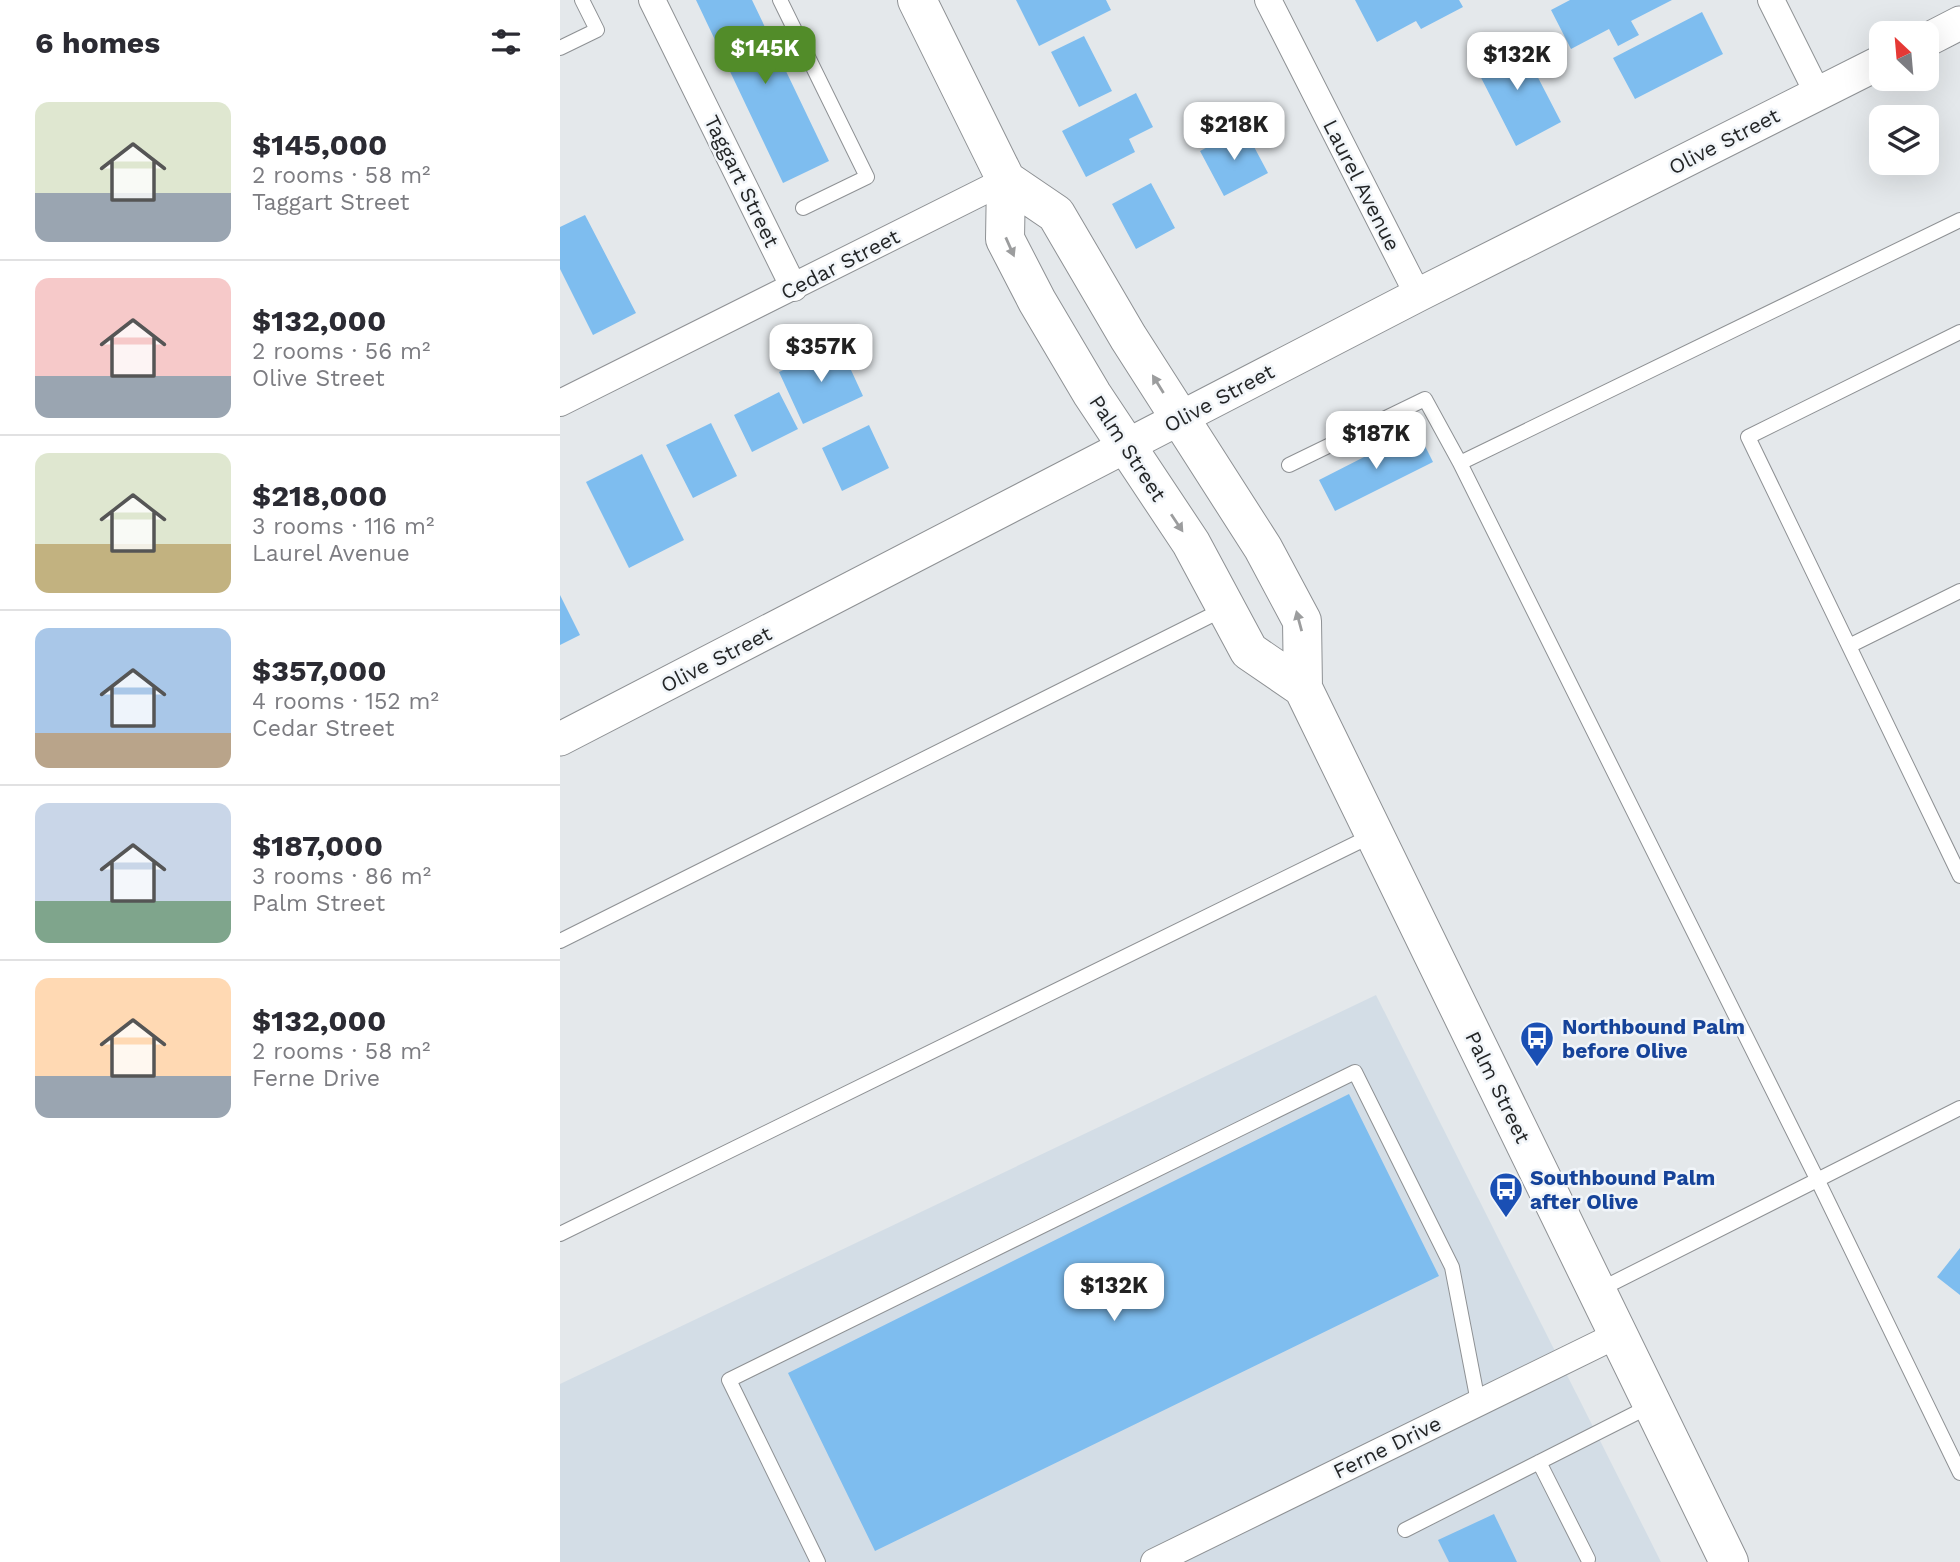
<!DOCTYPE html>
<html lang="en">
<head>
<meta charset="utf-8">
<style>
	:root { --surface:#fff; --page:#f7f7f7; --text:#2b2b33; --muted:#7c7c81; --line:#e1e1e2; --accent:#528c29 }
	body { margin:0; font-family:"Work Sans",sans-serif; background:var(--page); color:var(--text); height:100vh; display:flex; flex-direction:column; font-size:26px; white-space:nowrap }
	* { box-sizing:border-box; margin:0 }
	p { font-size:23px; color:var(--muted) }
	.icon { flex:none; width:38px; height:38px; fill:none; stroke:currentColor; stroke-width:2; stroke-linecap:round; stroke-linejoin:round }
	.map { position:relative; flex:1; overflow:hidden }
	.sheet { display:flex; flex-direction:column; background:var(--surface); width:560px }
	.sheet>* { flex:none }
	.needle { width:46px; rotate:334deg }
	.fabs { position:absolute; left:1309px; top:21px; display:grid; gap:14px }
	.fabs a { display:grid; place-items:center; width:70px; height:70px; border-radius:14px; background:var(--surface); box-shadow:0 7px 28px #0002; font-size:35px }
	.price { position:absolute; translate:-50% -60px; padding:0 16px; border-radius:14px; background:#fff; color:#222; font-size:23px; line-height:46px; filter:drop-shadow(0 2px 4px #0008) }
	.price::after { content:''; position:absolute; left:50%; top:42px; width:21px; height:16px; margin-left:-10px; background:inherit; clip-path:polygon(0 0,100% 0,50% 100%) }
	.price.active { background:var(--accent); color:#fff }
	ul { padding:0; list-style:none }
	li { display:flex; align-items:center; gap:21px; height:175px; padding:0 35px }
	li+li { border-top:2px solid var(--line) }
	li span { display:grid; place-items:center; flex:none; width:196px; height:140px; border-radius:14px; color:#555 }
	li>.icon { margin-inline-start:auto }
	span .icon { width:84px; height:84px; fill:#fffc; stroke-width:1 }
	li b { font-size:30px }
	h2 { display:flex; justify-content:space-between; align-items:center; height:84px; padding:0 35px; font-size:30px }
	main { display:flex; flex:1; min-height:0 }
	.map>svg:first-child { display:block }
	.built { fill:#d3dde6 }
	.building { fill:#7ebdef }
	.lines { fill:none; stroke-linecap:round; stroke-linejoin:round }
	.service-casing { stroke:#8e9194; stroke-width:16 }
	.minor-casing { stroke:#8e9194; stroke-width:28 }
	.tertiary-casing { stroke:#8e9194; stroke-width:35 }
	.secondary-casing { stroke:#8e9194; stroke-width:40 }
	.service { stroke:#fff; stroke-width:14 }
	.minor { stroke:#fff; stroke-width:26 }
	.tertiary { stroke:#fff; stroke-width:33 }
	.secondary { stroke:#fff; stroke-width:38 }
	.oneway { fill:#9c9d9e }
	.labels { text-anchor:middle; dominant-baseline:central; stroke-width:5; stroke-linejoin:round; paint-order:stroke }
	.street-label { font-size:21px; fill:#242627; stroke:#f1f5f9 }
	.transit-label { font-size:21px; font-weight:bold; fill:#164399; stroke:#f1f5f9; text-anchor:start }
</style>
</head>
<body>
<main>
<section class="sheet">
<h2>6 homes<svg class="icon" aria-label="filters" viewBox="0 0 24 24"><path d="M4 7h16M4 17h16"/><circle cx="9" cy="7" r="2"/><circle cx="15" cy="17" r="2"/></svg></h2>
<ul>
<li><span style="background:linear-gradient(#dfe7d0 65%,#9aa5b1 0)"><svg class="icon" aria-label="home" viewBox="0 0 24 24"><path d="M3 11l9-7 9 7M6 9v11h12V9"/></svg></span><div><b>$145,000</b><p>2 rooms · 58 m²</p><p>Taggart Street</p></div></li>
<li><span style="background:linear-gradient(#f6c9c9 70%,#9aa5b1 0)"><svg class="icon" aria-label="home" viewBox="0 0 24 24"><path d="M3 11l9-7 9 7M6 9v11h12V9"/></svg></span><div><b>$132,000</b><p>2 rooms · 56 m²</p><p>Olive Street</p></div></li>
<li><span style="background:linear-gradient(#dfe7d0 65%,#c2b280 0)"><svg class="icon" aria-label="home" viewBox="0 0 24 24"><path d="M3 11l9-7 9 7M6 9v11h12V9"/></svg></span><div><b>$218,000</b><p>3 rooms · 116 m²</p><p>Laurel Avenue</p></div></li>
<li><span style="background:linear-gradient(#a9c7e8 75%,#b9a48a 0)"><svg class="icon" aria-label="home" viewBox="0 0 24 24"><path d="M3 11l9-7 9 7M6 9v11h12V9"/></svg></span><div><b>$357,000</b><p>4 rooms · 152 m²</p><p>Cedar Street</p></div></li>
<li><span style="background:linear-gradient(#c9d6e8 70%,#7fa58c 0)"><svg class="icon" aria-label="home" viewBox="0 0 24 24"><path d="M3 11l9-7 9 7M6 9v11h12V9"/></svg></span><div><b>$187,000</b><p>3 rooms · 86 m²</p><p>Palm Street</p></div></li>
<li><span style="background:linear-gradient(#ffd9b3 70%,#9aa5b1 0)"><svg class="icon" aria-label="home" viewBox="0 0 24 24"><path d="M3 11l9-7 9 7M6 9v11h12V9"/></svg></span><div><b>$132,000</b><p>2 rooms · 58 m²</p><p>Ferne Drive</p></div></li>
</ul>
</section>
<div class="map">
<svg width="1400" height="1562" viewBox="0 0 1400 1562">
	<rect width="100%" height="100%" fill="#e4e8eb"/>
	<path class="built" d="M816 995 1101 1562H0V1384Z"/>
	<path class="building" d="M136 0H192L269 161 223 183Z
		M456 0H546L551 10 479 46Z
		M795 0H899L903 7 861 29 856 21 817 42Z
		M1010 0H1112L1071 21 1079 35 1058 46 1049 29 1011 49 991 10Z
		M1142 12 1163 54 1075 99 1053 58Z
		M524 36 552 91 519 107 491 52Z
		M958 39 1001 122 956 146 913 62Z
		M576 93 593 127 569 139 575 152 526 177 502 131Z
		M684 128 708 173 664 196 640 151Z
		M591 183 615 228 576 249 552 204Z
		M25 215 76 313 33 335 0 269V227Z
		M279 344 303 396 243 424 219 372Z
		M219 392 238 429 192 452 174 415Z
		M151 423 177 476 133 498 106 445Z
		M309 425 329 468 282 491 262 448Z
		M857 430 873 462 775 511 759 480Z
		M82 454 124 540 69 568 26 482Z
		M0 595 20 635 0 645Z
		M789 1094 879 1276 315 1551 228 1373Z
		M1400 1248V1295L1377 1277Z
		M934 1514 957 1562H889L878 1540Z"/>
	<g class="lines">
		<g class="service-casing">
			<path id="service" d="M220 0 307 177 243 208
				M0 48 37 30 22 0
				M1400 220 900 463 1258 1181 1400 1473
				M1400 332 1188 437 1400 876
				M729 465 865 399 900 463
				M1289 646 1400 591
				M0 941 666 608
				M0 1234 813 835
				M1039 1290 1400 1108
				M979 1462 1028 1559
				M845 1530 1090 1406
				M258 1562 169 1380 795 1072 892 1267 918 1402"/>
		</g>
		<g class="minor-casing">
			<path id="minor" d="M92 0 234 288
				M708 0 858 295
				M1211 0 1258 94
				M0 403 446 180
				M594 1562 1059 1334"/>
		</g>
		<g class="tertiary-casing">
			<path id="tertiary" d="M1367 40 1400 23
				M0 739 858 295 1321 62"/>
		</g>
		<g class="secondary-casing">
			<path id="secondary" d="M357 0 446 180 445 239 477 301 532 394 631 543 689 651 743 688
				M446 180 496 214 568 337 703 548 742 621 743 688 1169 1562"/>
		</g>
		<use href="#service" class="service"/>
		<use href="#minor" class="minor"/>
		<use href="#tertiary" class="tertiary"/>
		<use href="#secondary" class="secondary"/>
	</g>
	<defs><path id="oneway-solid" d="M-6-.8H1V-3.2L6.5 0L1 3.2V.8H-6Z" transform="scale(1.75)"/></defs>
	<g class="oneway">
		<use href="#oneway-solid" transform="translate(450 247) rotate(66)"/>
		<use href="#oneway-solid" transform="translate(598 384) rotate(-122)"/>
		<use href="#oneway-solid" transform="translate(617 523) rotate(56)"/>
		<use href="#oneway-solid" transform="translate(739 621) rotate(-105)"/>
	</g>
	<defs>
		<g id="bus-pin" transform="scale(1.75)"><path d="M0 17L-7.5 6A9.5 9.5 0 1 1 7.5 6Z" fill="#1a4fb4" stroke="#f1f5f9"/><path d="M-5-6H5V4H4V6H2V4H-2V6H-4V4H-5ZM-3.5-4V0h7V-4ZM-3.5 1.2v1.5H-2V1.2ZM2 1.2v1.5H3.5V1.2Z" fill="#fff"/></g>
	</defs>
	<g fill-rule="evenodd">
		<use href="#bus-pin" x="977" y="1038"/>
		<use href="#bus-pin" x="946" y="1189"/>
	</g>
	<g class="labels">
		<g class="street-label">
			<text transform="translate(1164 141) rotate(-27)">Olive Street</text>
			<text transform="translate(182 181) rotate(64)">Taggart Street</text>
			<text transform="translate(802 185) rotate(63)">Laurel Avenue</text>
			<text transform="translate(280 264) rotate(-27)">Cedar Street</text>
			<text transform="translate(659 398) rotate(-28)">Olive Street</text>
			<text transform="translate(568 448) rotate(57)">Palm Street</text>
			<text transform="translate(156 659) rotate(-27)">Olive Street</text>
			<text transform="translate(938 1087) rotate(64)">Palm Street</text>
			<text transform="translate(827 1447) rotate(-26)">Ferne Drive</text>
		</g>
		<g class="transit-label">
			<text x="1002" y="1026">Northbound Palm<tspan x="1002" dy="24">before Olive</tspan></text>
			<text x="970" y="1177">Southbound Palm<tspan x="970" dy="24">after Olive</tspan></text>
		</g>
	</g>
</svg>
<div class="fabs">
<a><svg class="needle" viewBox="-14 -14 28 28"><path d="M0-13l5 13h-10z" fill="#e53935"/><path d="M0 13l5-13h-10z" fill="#7c7c81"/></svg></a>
<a><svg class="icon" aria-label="layers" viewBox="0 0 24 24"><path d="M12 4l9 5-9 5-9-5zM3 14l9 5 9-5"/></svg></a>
</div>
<b class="price active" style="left:205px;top:86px">$145K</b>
<b class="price" style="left:957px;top:92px">$132K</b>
<b class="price" style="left:674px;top:162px">$218K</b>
<b class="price" style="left:261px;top:384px">$357K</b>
<b class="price" style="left:816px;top:471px">$187K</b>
<b class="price" style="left:554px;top:1323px">$132K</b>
</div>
</main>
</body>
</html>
